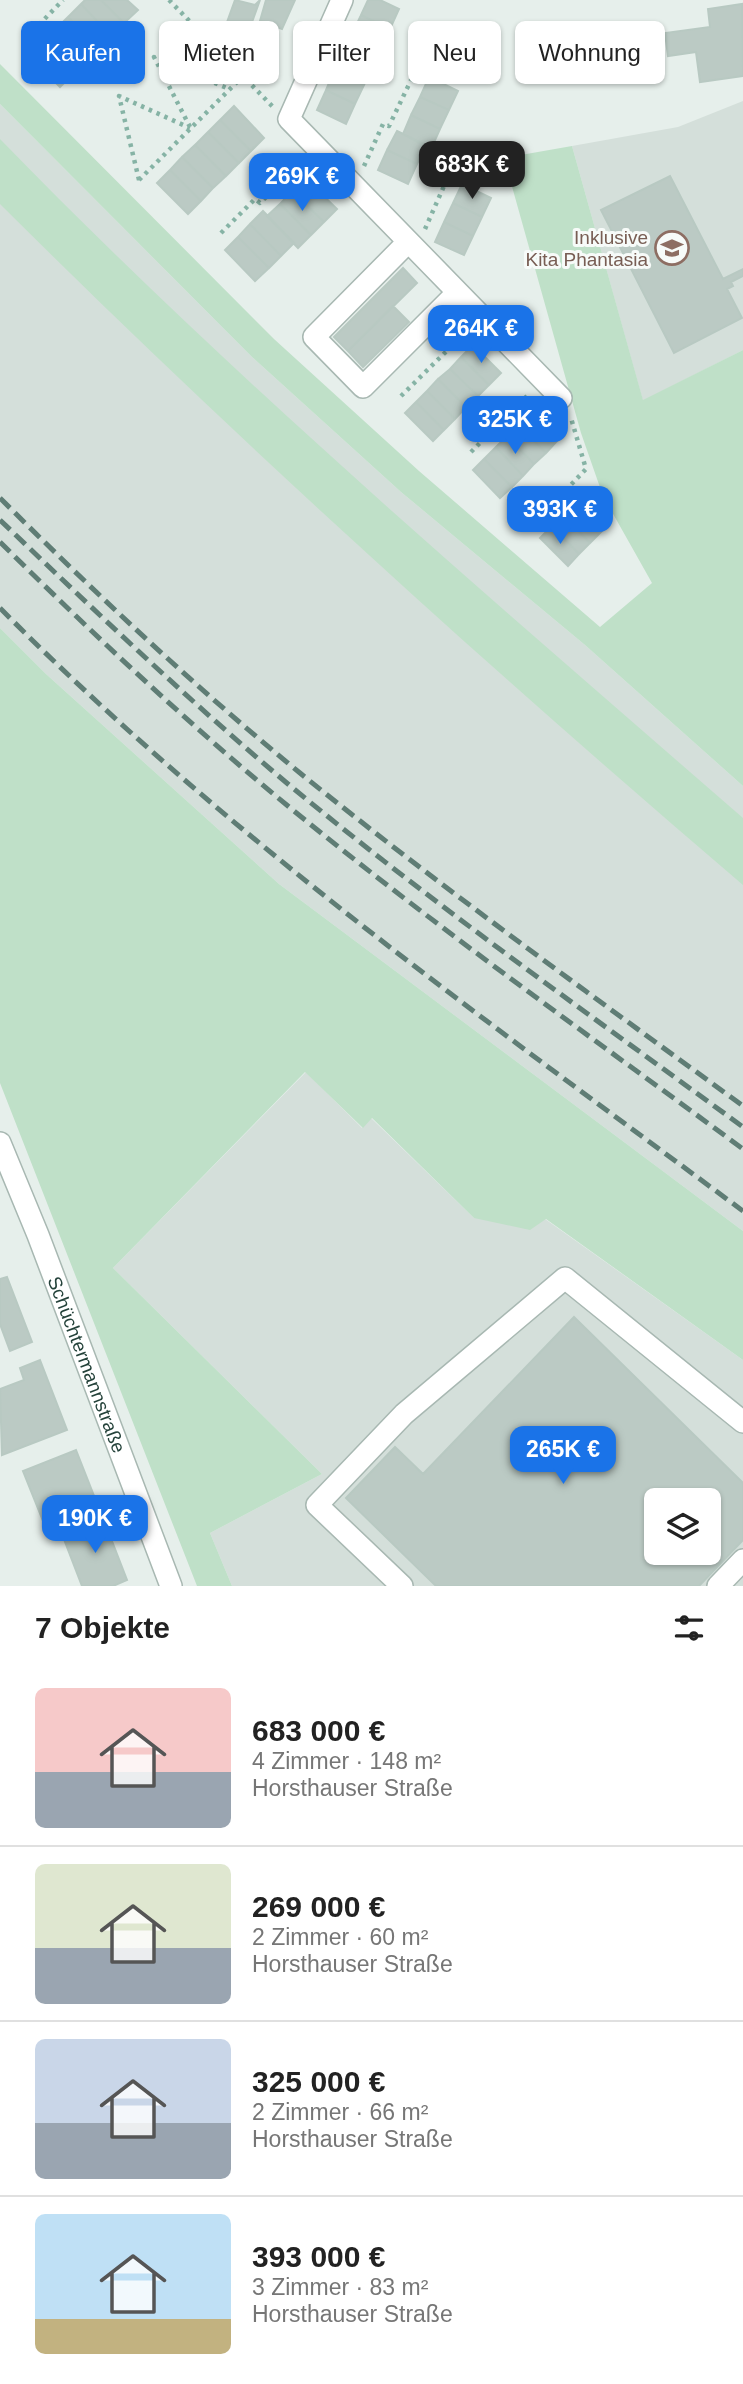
<!DOCTYPE html>
<html lang="de">
<head>
<meta charset="utf-8">
<style>
	:root { --surface:#fff; --page:#f2f2f2; --text:#222; --muted:#767676; --line:#e0e0e0; --accent:#1a73e8 }
	body { margin:0; font-family:Helvetica,sans-serif; background:var(--page); color:var(--text); height:100vh; display:flex; flex-direction:column; font-size:26px; white-space:nowrap }
	* { box-sizing:border-box; margin:0 }
	p { font-size:23px; color:var(--muted) }
	.icon { flex:none; width:38px; height:38px; fill:none; stroke:currentColor; stroke-width:2; stroke-linecap:round; stroke-linejoin:round }
	.map { position:relative; height:1586px; overflow:hidden }
	.details { display:flex; flex-direction:column; background:var(--surface); flex:1 }
	.details>* { flex:none }
	.top-card { position:absolute; left:21px; top:21px; width:702px; height:63px; display:flex; gap:14px }
	.tools { position:absolute; left:644px; top:1488px; display:grid; gap:14px }
	.tools a { display:grid; place-items:center; width:77px; height:77px; border-radius:10px; background:var(--surface); box-shadow:0 2px 5px #0004; font-size:35px }
	.price { position:absolute; translate:-50% -60px; padding:0 16px; border-radius:14px; background:var(--accent); color:#fff; font-size:23px; line-height:46px; filter:drop-shadow(0 2px 4px #0008) }
	.price::after { content:''; position:absolute; left:50%; top:42px; width:21px; height:16px; margin-left:-10px; background:inherit; clip-path:polygon(0 0,100% 0,50% 100%) }
	.price.active { background:#222; color:#fff }
	ul { padding:0; list-style:none }
	li { display:flex; align-items:center; gap:21px; height:175px; padding:0 35px }
	li+li { border-top:2px solid var(--line) }
	li span { display:grid; place-items:center; flex:none; width:196px; height:140px; border-radius:10px; color:#555 }
	li>.icon { margin-inline-start:auto }
	span .icon { width:84px; height:84px; fill:#fffc; stroke-width:1 }
	li b { font-size:30px }
	h2 { display:flex; justify-content:space-between; align-items:center; height:84px; padding:0 35px; font-size:30px }
	.chip { padding:0 24px; border-radius:10px; background:var(--surface); box-shadow:0 2px 5px #0004; font-size:24px; line-height:63px }
	.chip.active { background:var(--accent); color:#fff }
	.map>svg:first-child { display:block }
	.built { fill:#d4dfda; fill-rule:evenodd }
	.green { fill:#bfe0c8 }
	.building { fill:#bbcac4; stroke:#b8c9c2; stroke-width:2; fill-rule:evenodd }
	.lines { fill:none; stroke-linecap:round; stroke-linejoin:round }
	.minor-casing { stroke:#a8b8b2; stroke-width:24 }
	.path { stroke:#86b3a5; stroke-width:4.5; stroke-dasharray:3.5 5; stroke-linecap:butt }
	.minor { stroke:#fff; stroke-width:21 }
	.rail { stroke:#5f7d75; stroke-width:5; stroke-dasharray:14 7; stroke-linecap:butt }
	.labels { text-anchor:middle; dominant-baseline:central; stroke-width:6; stroke-linejoin:round; paint-order:stroke }
	.education-label { font-size:19px; fill:#785e54; stroke:#f7fbf9; text-anchor:end }
	.street-label { font-size:19px; fill:#24423a; stroke:#f7fbf9 }
</style>
</head>
<body>
<div class="map">
<svg width="743" height="1586" viewBox="0 0 743 1586">
	<rect width="100%" height="100%" fill="#e6efeb"/>
	<path class="built" d="M743 101V350L643 401 572 146 678 127Z
		M0 104 252 357 401 492 585 645 743 786V1231L279 884 46 674 0 628Z
		M306 1072 362 1128 371 1118 474 1218 545 1219 743 1360V1586H232L210 1533 322 1474 113 1268ZM656 1500H709V1552H656Z"/>
	<path class="green" d="M0 64 274 339 419 471 600 627 652 583 603 496 581 433 504 158 572 146 643 400 743 350V786L585 645 401 492 252 357 0 104Z
		M0 139C234 380 490 598 743 818V885C488 667 238 441 0 204Z
		M0 628 46 674 279 884 743 1231V1360L546 1219 530 1230 474 1218 372 1118 363 1128 305 1072 113 1268 322 1474 210 1533 232 1586H197L0 1083Z"/>
	<path class="building" d="M85 0H101L124 23 111 36 81 4Z
		M101 0H127L138 10 124 23Z
		M235 0 255 5 260 0 243 47 221 39Z
		M266 0H295L282 29 260 21Z
		M368 0H380L399 9 390 29 361 15Z
		M81 4 111 36 99 49 68 17Z
		M742 4 743 76 700 82 696 52 668 56 665 33 710 27 708 9Z
		M361 15 390 29 381 47 352 34Z
		M68 17 99 49 86 61 55 30Z
		M55 30 86 61 74 73 43 42Z
		M249 31 275 41 269 57 243 47Z
		M352 34 381 47 373 66 344 52Z
		M43 42 74 73 60 87 29 55Z
		M344 52 373 66 364 85 334 71Z
		M334 71 364 85 355 104 326 90Z
		M429 77 458 91 449 110 420 97Z
		M326 90 355 104 346 124 317 110Z
		M420 97 449 110 440 129 411 115Z
		M234 106 264 138 251 151 220 120Z
		M411 115 440 129 431 149 403 134Z
		M220 120 251 151 239 163 208 132Z
		M397 131 426 145 417 164 387 150Z
		M208 132 239 163 226 176 195 145Z
		M195 145 226 176 213 188 182 157Z
		M387 150 417 164 408 184 378 170Z
		M182 157 213 188 201 201 170 170Z
		M170 170 201 201 188 214 157 183Z
		M670 176 723 279 743 269V276L731 282 733 286 727 289 742 318 674 353 601 210Z
		M305 178 337 209 324 222 292 191Z
		M462 184 491 198 482 217 453 203Z
		M292 191 324 222 311 235 280 204Z
		M453 203 482 217 473 236 444 222Z
		M280 204 311 235 298 248 267 216Z
		M263 211 294 243 281 256 250 224Z
		M444 222 473 236 464 255 435 242Z
		M250 224 281 256 269 268 238 237Z
		M238 237 269 268 255 281 225 250Z
		M403 268 417 283 348 351 334 337Z
		M393 306 409 322 363 367 348 351Z
		M473 345 501 373 489 385 461 357Z
		M461 357 489 385 478 396 450 369Z
		M450 369 478 396 466 407 438 379Z
		M438 379 466 407 455 419 427 391Z
		M427 391 455 419 444 430 416 402Z
		M416 402 444 430 433 441 405 413Z
		M530 413 557 441 546 453 518 425Z
		M518 425 546 453 534 464 507 436Z
		M507 436 534 464 523 476 496 447Z
		M496 447 523 476 512 487 484 459Z
		M484 459 512 487 500 498 473 470Z
		M574 503 602 531 590 543 563 515Z
		M563 515 590 543 579 554 552 526Z
		M552 526 579 554 568 566 540 538Z
		M7 1277 32 1342 10 1351 0 1324V1279Z
		M574 1317 743 1483V1540L699 1586H436L346 1498 395 1447 423 1474ZM656 1500H709V1552H656Z
		M40 1360 67 1430 2 1455 0 1389 24 1380 20 1368Z
		M76 1450 96 1501 43 1521 23 1471Z
		M103 1518 127 1580 113 1586H82L62 1534Z"/>
	<g class="lines">
		<g class="minor-casing">
			<g id="minor">
				<path d="M342 0 289 119 561 398"/>
				<path d="M408 242 314 337 363 387 457 293"/>
				<path id="s1" d="M0 1143 38 1235 171 1586"/>
				<path d="M402 1586 317 1505 404 1414 565 1278 743 1422"/>
				<path d="M718 1586 743 1560"/>
			</g>
		</g>
		<path class="path" d="M169 0 273 107
			M27 37 63 0
			M203 78 208 40
			M190 127 154 57 229 89
			M364 166 383 124 389 126 414 74
			M139 180 119 96 190 128
			M139 180 243 76
			M425 229 452 168
			M221 233 255 199 260 203 301 163
			M401 396 466 332
			M471 452 527 396
			M536 521 586 469 571 418"/>
		<use href="#minor" class="minor"/>
		<path class="rail" d="M0 498C96 594 195 687 300 773 443 889 594 997 743 1106
			M0 520C94 610 188 700 288 784 434 905 590 1015 743 1127
			M0 542C89 630 181 717 277 797 427 921 587 1034 743 1149
			M0 608C225 836 487 1021 743 1211"/>
	</g>
	<defs>
		<g id="school-ring" transform="scale(1.75)"><circle r="9.5" fill="#f7fbf9" stroke="#8d6e63" stroke-width="1.5"/><path d="M0-5L7-2L0 1L-7-2ZM-4 1L0 2.5L4 1V4Q0 6-4 4Z" fill="#8d6e63"/></g>
	</defs>
	<g fill-rule="evenodd">
		<use href="#school-ring" x="672" y="248"/>
	</g>
	<g class="labels">
		<g class="education-label">
			<text x="648" y="237">Inklusive<tspan x="648" dy="22">Kita Phantasia</tspan></text>
		</g>
		<g class="street-label">
			<text stroke="none"><textPath href="#s1" startOffset="238">Schüchtermannstraße</textPath></text>
		</g>
	</g>
</svg>
<div class="tools">
<a><svg class="icon" aria-label="layers" viewBox="0 0 24 24"><path d="M12 4l9 5-9 5-9-5zM3 14l9 5 9-5"/></svg></a>
</div>
<b class="price active" style="left:472px;top:201px">683K €</b>
<b class="price" style="left:302px;top:213px">269K €</b>
<b class="price" style="left:481px;top:365px">264K €</b>
<b class="price" style="left:515px;top:456px">325K €</b>
<b class="price" style="left:560px;top:546px">393K €</b>
<b class="price" style="left:563px;top:1486px">265K €</b>
<b class="price" style="left:95px;top:1555px">190K €</b>
<div class="top-card">
<a class="chip active">Kaufen</a>
<a class="chip">Mieten</a>
<a class="chip">Filter</a>
<a class="chip">Neu</a>
<a class="chip">Wohnung</a>
</div>
</div>
<section class="details">
<h2>7 Objekte<svg class="icon" aria-label="filters" viewBox="0 0 24 24"><path d="M4 7h16M4 17h16"/><circle cx="9" cy="7" r="2"/><circle cx="15" cy="17" r="2"/></svg></h2>
<ul>
<li><span style="background:linear-gradient(#f6c9c9 60%,#9aa5b1 0)"><svg class="icon" aria-label="home" viewBox="0 0 24 24"><path d="M3 11l9-7 9 7M6 9v11h12V9"/></svg></span><div><b>683 000 €</b><p>4 Zimmer · 148 m²</p><p>Horsthauser Straße</p></div></li>
<li><span style="background:linear-gradient(#dfe7d0 60%,#9aa5b1 0)"><svg class="icon" aria-label="home" viewBox="0 0 24 24"><path d="M3 11l9-7 9 7M6 9v11h12V9"/></svg></span><div><b>269 000 €</b><p>2 Zimmer · 60 m²</p><p>Horsthauser Straße</p></div></li>
<li><span style="background:linear-gradient(#c9d6e8 60%,#9aa5b1 0)"><svg class="icon" aria-label="home" viewBox="0 0 24 24"><path d="M3 11l9-7 9 7M6 9v11h12V9"/></svg></span><div><b>325 000 €</b><p>2 Zimmer · 66 m²</p><p>Horsthauser Straße</p></div></li>
<li><span style="background:linear-gradient(#bfe0f5 75%,#c2b280 0)"><svg class="icon" aria-label="home" viewBox="0 0 24 24"><path d="M3 11l9-7 9 7M6 9v11h12V9"/></svg></span><div><b>393 000 €</b><p>3 Zimmer · 83 m²</p><p>Horsthauser Straße</p></div></li>
</ul>
</section>
</body>
</html>
